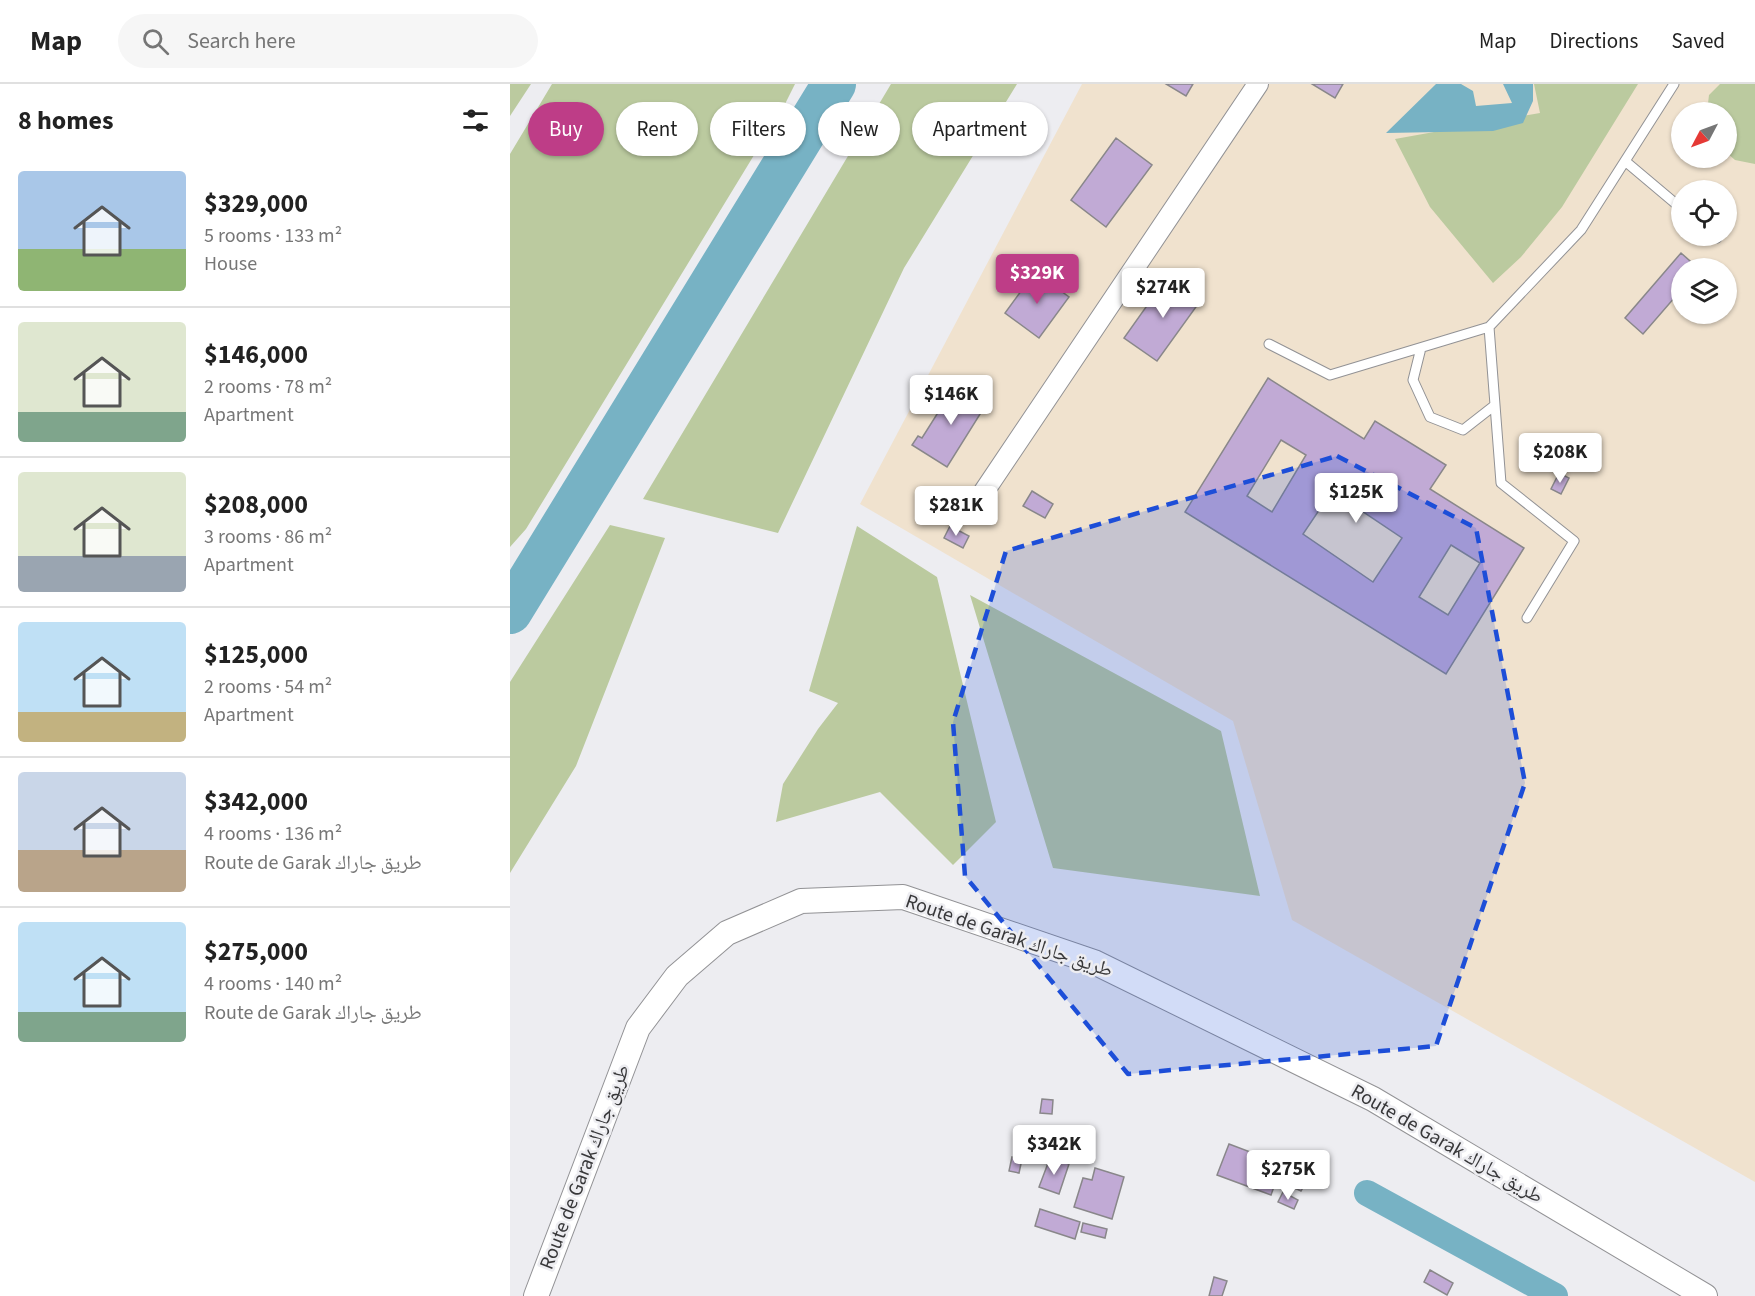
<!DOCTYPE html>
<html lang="en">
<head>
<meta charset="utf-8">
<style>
	:root { --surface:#fff; --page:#f6f6f6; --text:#222; --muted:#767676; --line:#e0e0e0; --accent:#be3d87 }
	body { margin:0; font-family:"Source Sans 3","Noto Naskh Arabic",sans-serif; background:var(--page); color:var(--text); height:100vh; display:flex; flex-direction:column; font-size:22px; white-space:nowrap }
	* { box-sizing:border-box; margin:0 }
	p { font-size:20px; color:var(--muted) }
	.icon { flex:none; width:33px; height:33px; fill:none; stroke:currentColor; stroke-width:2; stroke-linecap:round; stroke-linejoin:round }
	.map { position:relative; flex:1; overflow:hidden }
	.drawer { display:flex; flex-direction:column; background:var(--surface); width:510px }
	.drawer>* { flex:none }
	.hud { position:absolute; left:18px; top:18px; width:570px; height:54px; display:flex; gap:12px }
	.needle { width:39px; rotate:229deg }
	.controls { position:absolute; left:1161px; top:18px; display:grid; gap:12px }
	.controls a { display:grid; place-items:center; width:66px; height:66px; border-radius:50%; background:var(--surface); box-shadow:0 2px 4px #0004; font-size:30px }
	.price { position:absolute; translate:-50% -51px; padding:0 14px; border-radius:6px; background:#fff; color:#222; font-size:20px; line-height:39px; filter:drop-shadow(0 2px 3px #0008) }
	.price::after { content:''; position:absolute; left:50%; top:36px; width:18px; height:14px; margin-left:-9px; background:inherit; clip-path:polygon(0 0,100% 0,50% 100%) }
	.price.on { background:var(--accent); color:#fff }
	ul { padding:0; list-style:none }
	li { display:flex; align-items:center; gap:18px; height:150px; padding:0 18px }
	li+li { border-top:2px solid var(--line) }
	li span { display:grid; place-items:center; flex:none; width:168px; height:120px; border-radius:6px; color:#555 }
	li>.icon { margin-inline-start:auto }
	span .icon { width:72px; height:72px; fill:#fffc; stroke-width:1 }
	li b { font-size:26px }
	h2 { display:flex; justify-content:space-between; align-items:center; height:72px; padding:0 18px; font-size:26px }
	.tag { padding:0 21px; border-radius:27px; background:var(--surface); box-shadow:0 2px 4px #0004; font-size:21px; line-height:54px }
	.tag.on { background:var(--accent); color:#fff }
	header { display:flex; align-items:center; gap:36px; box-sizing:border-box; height:84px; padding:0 30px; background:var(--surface); border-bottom:2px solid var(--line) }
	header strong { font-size:28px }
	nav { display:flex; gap:33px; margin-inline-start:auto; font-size:21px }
	.search { width:420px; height:54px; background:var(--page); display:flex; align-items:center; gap:15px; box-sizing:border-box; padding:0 21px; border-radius:33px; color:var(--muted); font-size:22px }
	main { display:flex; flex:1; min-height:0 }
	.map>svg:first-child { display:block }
	.education { fill:#f0e2ce; fill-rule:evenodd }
	.green { fill:#bbca9f }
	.water { fill:#77b2c4 }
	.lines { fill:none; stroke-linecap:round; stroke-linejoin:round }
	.canal { stroke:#77b2c4; stroke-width:26 }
	.river { stroke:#77b2c4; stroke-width:44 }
	.building { fill:#c1aad5; stroke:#89878a; stroke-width:1.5; fill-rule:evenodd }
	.service-casing { stroke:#929295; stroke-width:11 }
	.minor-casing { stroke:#929295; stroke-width:22 }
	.tertiary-casing { stroke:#929295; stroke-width:26 }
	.service { stroke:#fff; stroke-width:9 }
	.minor { stroke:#fff; stroke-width:20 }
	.tertiary { stroke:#fff; stroke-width:24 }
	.marked { fill:#1d4ed8; fill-opacity:0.2; stroke:#1d4ed8; stroke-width:4.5; stroke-dasharray:12 8; stroke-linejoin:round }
	.labels { text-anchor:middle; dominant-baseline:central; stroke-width:5; stroke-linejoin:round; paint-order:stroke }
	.street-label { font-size:20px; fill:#38383a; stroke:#ededf1 }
</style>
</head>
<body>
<header>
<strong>Map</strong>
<div class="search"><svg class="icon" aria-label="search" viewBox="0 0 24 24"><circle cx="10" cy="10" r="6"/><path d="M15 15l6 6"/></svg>Search here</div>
<nav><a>Map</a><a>Directions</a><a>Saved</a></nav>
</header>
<main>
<section class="drawer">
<h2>8 homes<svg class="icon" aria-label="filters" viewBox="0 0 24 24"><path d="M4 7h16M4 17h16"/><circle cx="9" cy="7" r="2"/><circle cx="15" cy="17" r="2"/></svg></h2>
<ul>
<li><span style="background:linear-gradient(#a9c7e8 65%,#8fb573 0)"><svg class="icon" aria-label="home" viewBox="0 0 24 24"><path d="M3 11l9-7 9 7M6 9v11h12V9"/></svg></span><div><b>$329,000</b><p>5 rooms · 133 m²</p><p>House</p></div></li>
<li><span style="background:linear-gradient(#dfe7d0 75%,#7fa58c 0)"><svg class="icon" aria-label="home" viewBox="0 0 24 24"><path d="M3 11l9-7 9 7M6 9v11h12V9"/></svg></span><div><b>$146,000</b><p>2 rooms · 78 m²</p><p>Apartment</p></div></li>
<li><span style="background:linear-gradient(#dfe7d0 70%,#9aa5b1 0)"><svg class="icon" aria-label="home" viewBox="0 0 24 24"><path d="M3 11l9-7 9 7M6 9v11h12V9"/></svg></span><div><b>$208,000</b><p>3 rooms · 86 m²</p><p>Apartment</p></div></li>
<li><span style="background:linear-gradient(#bfe0f5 75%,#c2b280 0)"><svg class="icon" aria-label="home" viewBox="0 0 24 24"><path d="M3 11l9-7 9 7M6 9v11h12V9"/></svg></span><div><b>$125,000</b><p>2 rooms · 54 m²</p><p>Apartment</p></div></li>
<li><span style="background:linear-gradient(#c9d6e8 65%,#b9a48a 0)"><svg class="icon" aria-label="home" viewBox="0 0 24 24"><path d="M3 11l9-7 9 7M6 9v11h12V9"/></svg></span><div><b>$342,000</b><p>4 rooms · 136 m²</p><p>Route de Garak طريق جاراك</p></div></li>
<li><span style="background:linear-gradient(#bfe0f5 75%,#7fa58c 0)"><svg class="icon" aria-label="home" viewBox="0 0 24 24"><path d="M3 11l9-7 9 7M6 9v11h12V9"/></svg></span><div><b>$275,000</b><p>4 rooms · 140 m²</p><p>Route de Garak طريق جاراك</p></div></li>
</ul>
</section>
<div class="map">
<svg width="1245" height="1212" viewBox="0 0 1245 1212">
	<rect width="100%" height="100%" fill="#ededf1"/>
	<path class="education" d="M572 0H1245V1098L782 836 723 637 350 420ZM1172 28H1216V74H1172ZM1172 106H1216V152H1172ZM1172 184H1216V230H1172Z"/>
	<path class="green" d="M0 0H21L0 32Z
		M42 0H285L274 22 16 445 0 463V70Z
		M381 0H507L394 184 268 449 133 415Z
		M1024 0H1128L1052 123 1011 173 983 199 920 123 885 55 1030 29Z
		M1210 0H1245V80L1225 76 1217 69 1216 28H1197L1199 11Z
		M100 441 155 454 66 682 0 789V598Z
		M347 442 427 493 486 738 443 781 370 708 266 738 273 700 308 645 328 619 299 607Z
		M460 511 711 647 750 812 543 784Z"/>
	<path class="water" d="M926 0H951L963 7 966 22 1002 19 993 0H1023V17L1013 39 983 47 876 49Z"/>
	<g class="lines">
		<path class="canal" d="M857 1109 1045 1212"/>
		<path class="river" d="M0 528 324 0"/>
	</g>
	<path class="building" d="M656 0H683L676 12Z
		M802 0H833L825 14Z
		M606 54 642 81 596 143 561 116Z
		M1171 169 1188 184H1172V205L1133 250 1115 234Z
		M525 188 559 213 529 254 495 229Z
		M658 192 691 216 647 277 614 254Z
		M758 294 854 355 865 337 936 381 920 405 1014 464 936 590 675 428ZM771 356 796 371 762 428 737 412ZM822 407 892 454 863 498 793 450ZM941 461 970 479 938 531 909 513Z
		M446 300 477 319 437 383 402 361 408 352 412 354Z
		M1049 389 1059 394 1051 410 1041 405Z
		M522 407 543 420 535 434 513 422Z
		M440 442 459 452 453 464 434 454Z
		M532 1015 543 1016 542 1030 530 1029Z
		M515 1046 530 1050 524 1071 509 1067Z
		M719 1060 772 1080 761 1111 707 1091Z
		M502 1073 512 1075 509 1089 499 1087Z
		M540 1074 559 1080 549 1110 529 1103Z
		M585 1084 614 1093 602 1135 564 1123 573 1094 582 1096Z
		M780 1090 796 1098 791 1107 776 1100Z
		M773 1108 788 1116 784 1125 768 1118Z
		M530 1125 570 1138 565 1155 525 1142Z
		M573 1139 597 1145 595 1154 571 1148Z
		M920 1186 943 1199 937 1211 914 1198Z
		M704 1193 717 1197 712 1212H699Z"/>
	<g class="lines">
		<g class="service-casing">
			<path id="service" d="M1115 77 1172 125
				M1204 152 1207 154
				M979 243 991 399 1064 457 1017 534
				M759 260 820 291 979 243 1071 146 1164 0
				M911 264 903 296 920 333 953 346 985 321"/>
		</g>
		<g class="minor-casing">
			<path id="minor" d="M465 421 748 0"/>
		</g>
		<g class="tertiary-casing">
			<path id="tertiary" d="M26 1212 128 944 167 892 217 849 291 817 393 813 584 878 863 1015 1195 1212"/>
		</g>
		<use href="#service" class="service"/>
		<use href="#minor" class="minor"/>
		<use href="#tertiary" class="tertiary"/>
	</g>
	<path class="marked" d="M827 372 966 444 1015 699 926 962 618 990 455 792 443 638 496 467Z"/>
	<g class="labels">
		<g class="street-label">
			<text transform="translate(499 852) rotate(19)">Route de Garak طريق جاراك</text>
			<text transform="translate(937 1060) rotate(30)">Route de Garak طريق جاراك</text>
			<text transform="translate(75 1083) rotate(-69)">Route de Garak طريق جاراك</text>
		</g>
	</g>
</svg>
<div class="controls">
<a><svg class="needle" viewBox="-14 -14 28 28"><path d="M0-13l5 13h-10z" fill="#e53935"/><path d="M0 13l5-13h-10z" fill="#767676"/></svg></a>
<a><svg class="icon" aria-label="locate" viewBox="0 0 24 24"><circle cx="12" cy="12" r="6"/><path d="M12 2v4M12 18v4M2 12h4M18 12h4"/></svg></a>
<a><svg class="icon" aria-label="layers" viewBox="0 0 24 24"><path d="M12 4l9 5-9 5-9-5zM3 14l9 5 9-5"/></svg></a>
</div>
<b class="price on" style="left:527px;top:221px">$329K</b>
<b class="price" style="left:653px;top:235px">$274K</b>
<b class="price" style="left:441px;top:342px">$146K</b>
<b class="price" style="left:1050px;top:400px">$208K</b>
<b class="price" style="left:846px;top:440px">$125K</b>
<b class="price" style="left:446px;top:453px">$281K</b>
<b class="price" style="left:544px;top:1092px">$342K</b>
<b class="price" style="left:778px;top:1117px">$275K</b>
<div class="hud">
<a class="tag on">Buy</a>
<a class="tag">Rent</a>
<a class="tag">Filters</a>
<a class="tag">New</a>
<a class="tag">Apartment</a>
</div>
</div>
</main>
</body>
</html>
